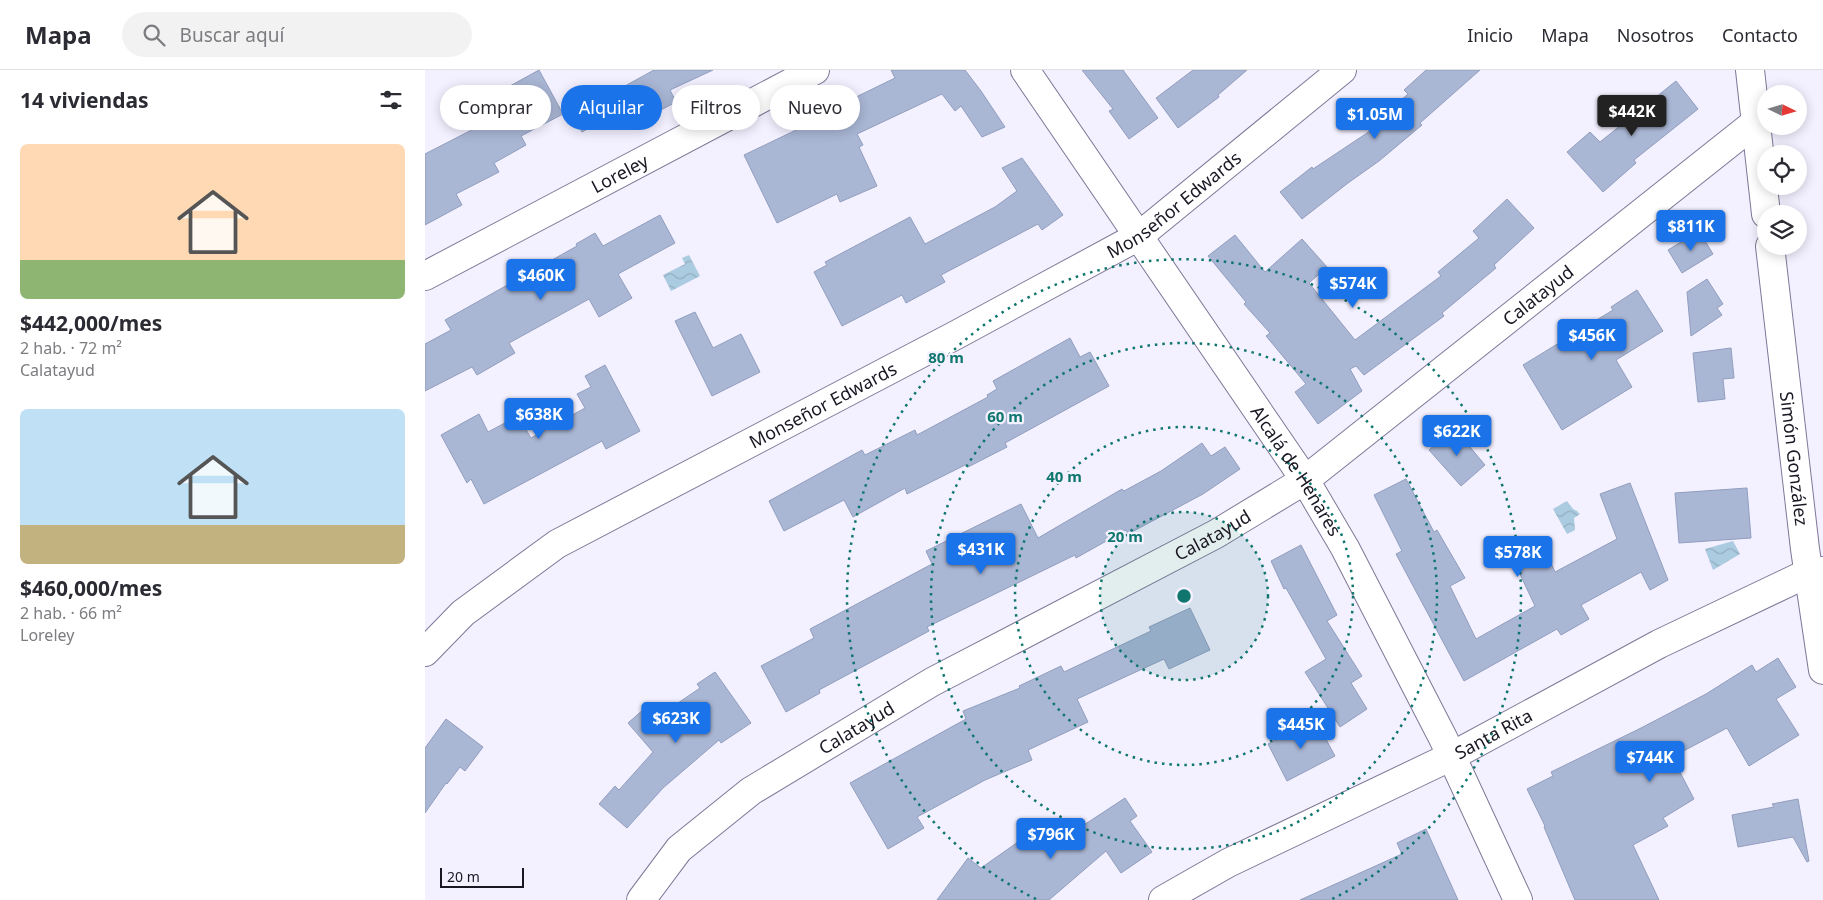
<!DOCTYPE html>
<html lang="es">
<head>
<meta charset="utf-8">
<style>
	:root { --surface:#fff; --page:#f2f2f3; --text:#2b2b33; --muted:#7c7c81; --line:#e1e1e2; --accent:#1a73e8 }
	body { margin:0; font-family:"Noto Sans",sans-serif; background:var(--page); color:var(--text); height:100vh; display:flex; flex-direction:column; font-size:19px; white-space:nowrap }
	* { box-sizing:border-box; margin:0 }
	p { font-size:16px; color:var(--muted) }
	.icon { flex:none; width:28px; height:28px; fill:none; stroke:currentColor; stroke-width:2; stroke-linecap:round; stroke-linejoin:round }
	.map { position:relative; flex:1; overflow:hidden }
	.panel { display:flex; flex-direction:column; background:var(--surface); width:425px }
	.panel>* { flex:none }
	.top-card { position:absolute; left:15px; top:15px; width:475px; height:45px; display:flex; gap:10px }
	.needle { width:32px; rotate:95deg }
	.controls { position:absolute; left:1332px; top:15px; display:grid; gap:10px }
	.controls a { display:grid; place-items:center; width:50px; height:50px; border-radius:50%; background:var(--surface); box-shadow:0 2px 12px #0003; font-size:25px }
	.scale { position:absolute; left:15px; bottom:12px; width:84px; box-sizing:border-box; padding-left:5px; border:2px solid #1a1723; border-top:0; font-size:14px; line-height:18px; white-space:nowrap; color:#1a1723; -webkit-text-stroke:4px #f3f0ff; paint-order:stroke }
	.price { position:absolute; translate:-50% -42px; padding:0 11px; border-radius:5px; background:var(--accent); color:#fff; font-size:16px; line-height:32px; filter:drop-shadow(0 1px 2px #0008) }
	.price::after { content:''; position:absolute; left:50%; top:30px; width:15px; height:11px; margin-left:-8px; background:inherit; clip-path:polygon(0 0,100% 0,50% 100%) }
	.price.on { background:#222; color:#fff }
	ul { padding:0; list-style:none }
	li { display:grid; align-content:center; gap:10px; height:265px; padding:0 20px }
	li span { display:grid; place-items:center; height:155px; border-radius:8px; color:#555 }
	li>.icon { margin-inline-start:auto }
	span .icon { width:90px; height:90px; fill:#fffc; stroke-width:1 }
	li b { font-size:21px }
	h2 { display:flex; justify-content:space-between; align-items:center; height:60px; padding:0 20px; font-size:21px }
	.chip { padding:0 18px; border-radius:22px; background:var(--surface); box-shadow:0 2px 12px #0003; font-size:18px; line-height:45px }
	.chip.on { background:var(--accent); color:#fff }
	header { display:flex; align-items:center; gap:30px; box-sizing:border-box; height:70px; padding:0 25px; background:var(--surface); border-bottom:1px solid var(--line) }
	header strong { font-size:24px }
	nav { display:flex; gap:28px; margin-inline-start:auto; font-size:18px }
	.search { width:350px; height:45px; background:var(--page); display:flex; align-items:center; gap:12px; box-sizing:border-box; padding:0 18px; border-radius:28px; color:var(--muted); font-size:19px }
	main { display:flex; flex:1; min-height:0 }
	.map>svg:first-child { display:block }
	.water { fill:url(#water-waves) }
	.building { fill:#a9b6d4; stroke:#919ebe }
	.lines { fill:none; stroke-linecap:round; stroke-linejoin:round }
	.minor-casing { stroke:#7f7797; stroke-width:30 }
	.minor { stroke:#fff; stroke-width:28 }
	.ring { fill:none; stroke:#0f766e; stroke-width:2.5; stroke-dasharray:2.5 5 }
	.labels { text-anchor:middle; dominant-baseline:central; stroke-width:4.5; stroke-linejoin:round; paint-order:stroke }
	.street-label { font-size:18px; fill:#1a1723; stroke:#f3f0ff }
	.centre { fill:#0f766e; stroke:#f3f0ff; stroke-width:2.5 }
	.ring-label { font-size:15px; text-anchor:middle; font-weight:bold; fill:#0f766e; stroke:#f3f0ff; stroke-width:4.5; stroke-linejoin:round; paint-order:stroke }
</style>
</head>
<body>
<header>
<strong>Mapa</strong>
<div class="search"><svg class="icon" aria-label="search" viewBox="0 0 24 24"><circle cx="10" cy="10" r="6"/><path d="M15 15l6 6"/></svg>Buscar aquí</div>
<nav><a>Inicio</a><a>Mapa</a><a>Nosotros</a><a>Contacto</a></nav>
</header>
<main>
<section class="panel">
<h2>14 viviendas<svg class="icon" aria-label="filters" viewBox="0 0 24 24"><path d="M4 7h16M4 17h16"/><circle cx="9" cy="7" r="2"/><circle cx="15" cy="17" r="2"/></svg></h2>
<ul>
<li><span style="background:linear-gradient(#ffd9b3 75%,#8fb573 0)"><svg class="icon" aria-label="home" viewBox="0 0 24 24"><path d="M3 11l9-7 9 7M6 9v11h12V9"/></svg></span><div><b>$442,000/mes</b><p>2 hab. · 72 m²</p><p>Calatayud</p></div></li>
<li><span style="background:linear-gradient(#bfe0f5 75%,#c2b280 0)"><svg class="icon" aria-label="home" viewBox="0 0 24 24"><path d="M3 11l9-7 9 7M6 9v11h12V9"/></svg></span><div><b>$460,000/mes</b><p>2 hab. · 66 m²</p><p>Loreley</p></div></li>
</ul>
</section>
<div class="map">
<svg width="1398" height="830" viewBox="0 0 1398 830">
	<defs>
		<pattern id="water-waves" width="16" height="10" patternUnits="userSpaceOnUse" patternTransform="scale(1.25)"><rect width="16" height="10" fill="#abcbe0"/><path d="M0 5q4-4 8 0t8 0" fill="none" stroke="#93aec0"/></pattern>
	</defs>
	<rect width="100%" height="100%" fill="#f3f0ff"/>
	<path class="water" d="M264 185 275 206 246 221 238 205 260 194 257 188Z
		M1142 431 1148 439 1152 441 1155 444 1149 448 1150 460 1142 464 1128 439Z
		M1308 471 1315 484 1288 500 1280 479Z"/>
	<path class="building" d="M114 0 138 44 96 66 101 75 69 93 74 102 31 124 37 135 0 155V84L66 50 56 32Z
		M229 0H288L245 20 251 32 217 50 200 16Z
		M466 0H540L556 21 580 57 557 67 536 36 530 41 517 24 432 64 438 75 434 77 452 116 415 132 412 124 352 153 319 85 367 62 429 28 470 8Z
		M657 0H698L733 48 704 69 684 41 688 39Z
		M768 0H822L793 25 794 27 753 58 731 28Z
		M1001 0H1055L995 53 997 55 954 91 923 113 877 149 855 122 887 97 888 99 951 57 949 54 983 24 979 20Z
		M1251 11 1273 39 1209 90 1211 93 1178 122 1142 82 1165 62 1175 72Z
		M161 23 177 51 157 62 141 34Z
		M597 88 638 145 617 160 613 154 516 205 520 212 481 233 477 225 417 256 389 202 402 195 400 192 485 147 500 174 570 137 592 121 577 98Z
		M1082 129 1109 158 1069 195 1071 198 1017 243 1019 246 939 305 931 296 925 299 937 321 893 354 870 322 881 314 841 266 845 263 819 234 821 232 783 186 810 165 840 202 877 169 902 197 884 213 930 270 1016 206 1013 202 1054 168 1048 161Z
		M235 145 250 173 193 204 207 228 174 247 164 229 84 273 90 283 52 305 47 297 0 321V274L26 260 20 250 152 176 151 174 170 163 178 176Z
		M1274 161 1288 184 1257 203 1243 180Z
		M1282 209 1298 234 1292 238 1297 245 1266 266 1262 222Z
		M1212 220 1238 261 1191 290 1207 317 1137 360 1098 295 1188 240 1186 237Z
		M270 242 288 278 316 264 335 302 287 326 250 251Z
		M645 268 655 287 665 282 684 316 580 373 582 377 543 397 542 394 482 424 480 418 428 447 419 430 359 461 344 431 437 380 440 385 490 360 492 365 563 327 562 325 572 319 568 311Z
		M1306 278 1309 308 1298 309 1300 329 1273 332 1268 283Z
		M180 295 215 361 181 379 177 371 59 434 46 409 42 413 16 365 54 344 63 362 93 346 106 368 160 338 152 324 166 317 160 306Z
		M1029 358 1060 395 1036 416 1004 380Z
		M777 373 786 386 800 377 815 399 778 424 703 464 701 460 651 488 650 485 502 557 504 561 394 620 395 623 361 642 336 596 389 568 385 559 507 494 501 481 596 434 613 468 697 419 699 421 736 401Z
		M981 409 1009 462 1012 460 1040 508 1025 516 1051 569 1110 536 1093 500 1123 486 1130 502 1192 469 1175 424 1205 413 1243 510 1225 520 1216 502 1156 535 1164 549 1136 565 1132 559 1039 611 971 484 977 481 949 425Z
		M1322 418 1326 468 1254 473 1250 423Z
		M876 475 912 545 902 551 937 606 926 613 942 639 915 657 880 602 901 589 861 518 859 519 846 491Z
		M765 538 785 580 744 599 739 589 652 629 663 652 603 680 607 690 560 710 492 747 499 758 463 779 425 713 541 649 538 641 595 618 594 616 636 596 639 602 726 561 724 557Z
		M1353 588 1371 617 1351 629 1374 665 1324 696 1302 658 1247 687 1269 729 1238 748 1243 756 1208 775 1234 830H1150L1119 757 1120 756 1102 719 1128 706 1126 702 1216 658 1281 624 1327 595 1331 602Z
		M290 602 326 653 296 673 294 670 238 718 202 758 174 734 190 716 194 720 228 682 203 653 227 632 237 644 275 618 272 614Z
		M21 649 58 677 40 701 35 697 22 714 21 713 0 743V678Z
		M890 649 910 686 862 711 843 674Z
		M700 728 712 746 705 751 727 782 696 803 681 781 624 830H512L543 788 556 798 623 751 636 770Z
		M1373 729 1384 791 1382 792 1368 767 1313 777 1307 745 1349 737 1347 734Z
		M1001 759 1033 830H875L977 784 972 773Z"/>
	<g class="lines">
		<g class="minor-casing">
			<g id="minor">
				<path id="s1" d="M600 0 880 410 920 478 1018 668 1093 830"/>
				<path d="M1325 0 1341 144"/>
				<path id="s2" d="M1345 176 1380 479 1398 600"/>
				<path id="s3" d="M0 206 390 0"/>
				<path id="s4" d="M0 582 38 543 132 474 531 265 714 166 917 0"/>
				<path id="s5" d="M216 830 254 779 326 721 507 612 791 464 880 410 1331 52"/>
				<path id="s6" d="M738 830 803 793 1027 686 1234 574 1383 503 1398 501"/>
			</g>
		</g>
		<use href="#minor" class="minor"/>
	</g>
	<circle cx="759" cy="526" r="84" fill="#0f766e" fill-opacity=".12"/>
	<g class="ring">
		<circle cx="759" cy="526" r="84"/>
		<circle cx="759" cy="526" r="169"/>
		<circle cx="759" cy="526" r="253"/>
		<path d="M611 829A337 337 0 1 1 907 829"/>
	</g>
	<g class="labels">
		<g class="street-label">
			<text stroke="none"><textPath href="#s3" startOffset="220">Loreley</textPath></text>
			<text stroke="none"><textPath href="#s4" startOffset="876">Monseñor Edwards</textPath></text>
			<text stroke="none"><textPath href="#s5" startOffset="1089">Calatayud</textPath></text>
			<text stroke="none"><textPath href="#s4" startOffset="471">Monseñor Edwards</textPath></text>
			<text stroke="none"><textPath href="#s2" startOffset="214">Simón González</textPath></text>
			<text stroke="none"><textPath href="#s1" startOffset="484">Alcalá de Henares</textPath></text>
			<text stroke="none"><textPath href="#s5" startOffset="684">Calatayud</textPath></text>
			<text stroke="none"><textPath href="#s5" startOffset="279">Calatayud</textPath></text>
			<text stroke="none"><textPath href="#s6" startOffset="370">Santa Rita</textPath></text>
		</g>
	</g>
	<circle cx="759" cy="526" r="8" class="centre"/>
	<g class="ring-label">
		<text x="521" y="293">80 m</text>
		<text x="580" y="352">60 m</text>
		<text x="639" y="412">40 m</text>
		<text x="700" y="472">20 m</text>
	</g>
</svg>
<div class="controls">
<a><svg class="needle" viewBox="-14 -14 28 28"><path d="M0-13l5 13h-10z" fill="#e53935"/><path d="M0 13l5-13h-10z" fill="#7c7c81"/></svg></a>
<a><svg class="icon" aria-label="locate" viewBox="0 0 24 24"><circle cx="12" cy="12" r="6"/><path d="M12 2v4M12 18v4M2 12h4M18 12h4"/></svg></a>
<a><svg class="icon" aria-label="layers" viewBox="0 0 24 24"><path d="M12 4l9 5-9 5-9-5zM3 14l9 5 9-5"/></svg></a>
</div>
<div class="scale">20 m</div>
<b class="price on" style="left:1207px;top:67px">$442K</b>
<b class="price" style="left:950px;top:70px">$1.05M</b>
<b class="price" style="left:1266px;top:182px">$811K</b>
<b class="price" style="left:116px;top:231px">$460K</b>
<b class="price" style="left:928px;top:239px">$574K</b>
<b class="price" style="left:1167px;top:291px">$456K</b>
<b class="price" style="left:114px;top:370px">$638K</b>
<b class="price" style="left:1032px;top:387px">$622K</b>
<b class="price" style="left:556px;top:505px">$431K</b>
<b class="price" style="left:1093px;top:508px">$578K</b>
<b class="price" style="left:251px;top:674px">$623K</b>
<b class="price" style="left:876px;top:680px">$445K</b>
<b class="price" style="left:1225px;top:713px">$744K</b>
<b class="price" style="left:626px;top:790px">$796K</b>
<div class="top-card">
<a class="chip">Comprar</a>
<a class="chip on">Alquilar</a>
<a class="chip">Filtros</a>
<a class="chip">Nuevo</a>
</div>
</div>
</main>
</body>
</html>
